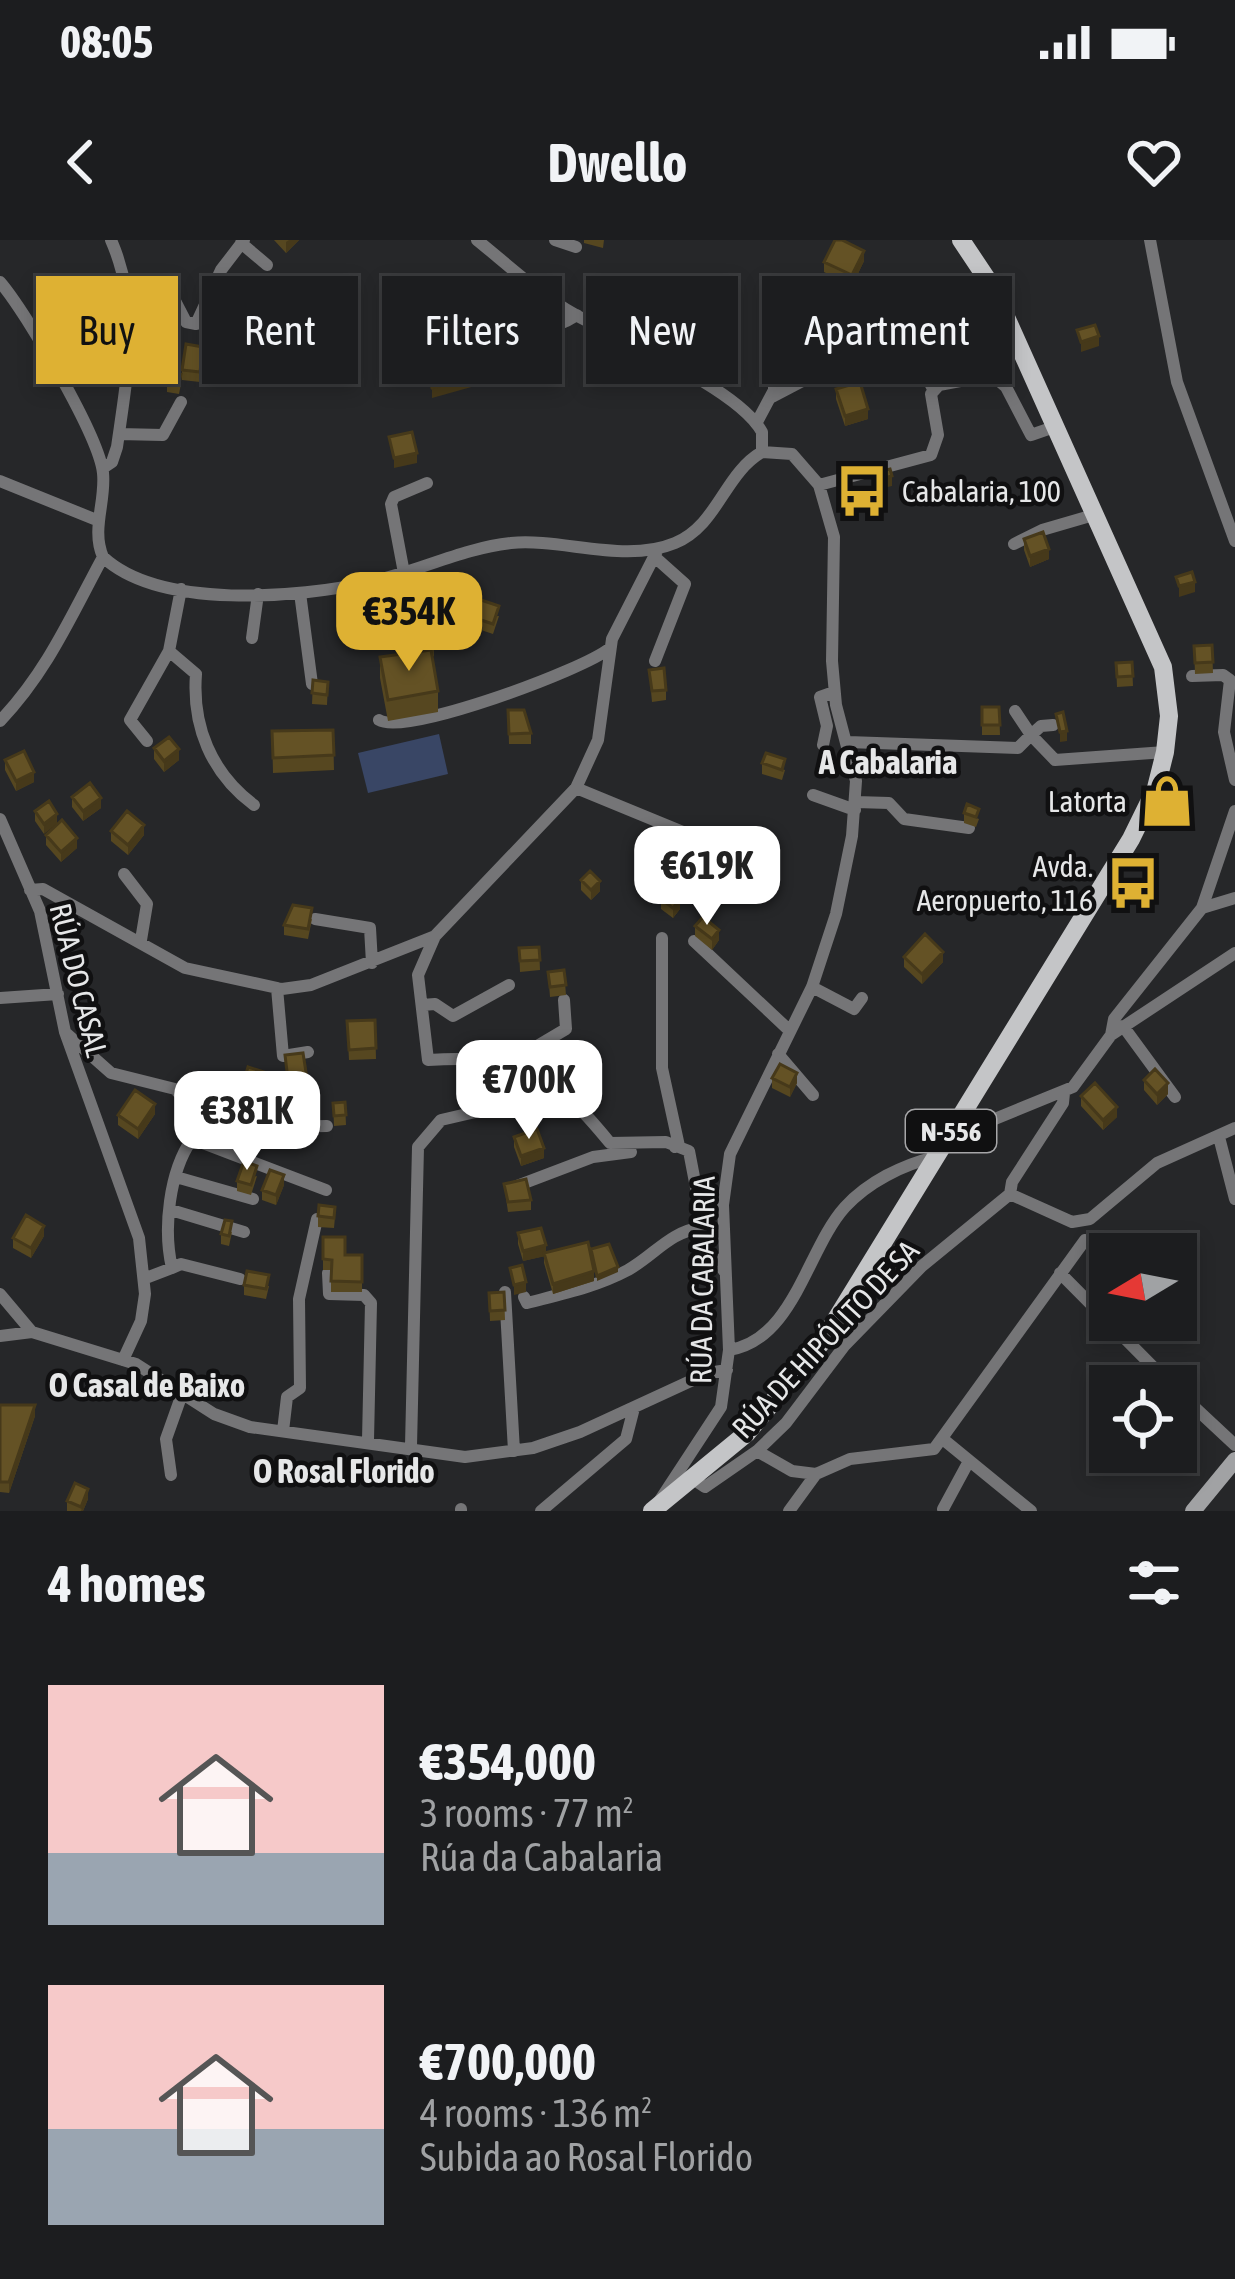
<!DOCTYPE html>
<html lang="en">
<head>
<meta charset="utf-8">
<style>
	:root { --surface:#1c1d1f; --page:#292a2c; --text:#f1f3f6; --muted:#a0a2a4; --line:#3a3b3d; --accent:#deb133 }
	body { margin:0; font-family:"Asap Condensed",sans-serif; background:var(--page); color:var(--text); height:100vh; display:flex; flex-direction:column; font-size:45px; white-space:nowrap }
	* { box-sizing:border-box; margin:0 }
	p { font-size:39px; color:var(--muted) }
	.icon { flex:none; width:66px; height:66px; fill:none; stroke:currentColor; stroke-width:2; stroke-linecap:round; stroke-linejoin:round }
	.map { position:relative; height:1271px; overflow:hidden }
	.side { display:flex; flex-direction:column; background:var(--surface); flex:1 }
	.side>* { flex:none }
	.hud { position:absolute; left:36px; top:36px; width:1164px; height:108px; display:flex; gap:24px }
	.needle { width:78px; rotate:260deg }
	.buttons { position:absolute; left:1089px; top:993px; display:grid; gap:24px }
	.buttons a { display:grid; place-items:center; width:108px; height:108px; border-radius:0px; background:var(--surface); box-shadow:0 6px 18px #0003,0 0 0 3px var(--line); font-size:60px }
	.price { position:absolute; translate:-50% -102px; padding:0 27px; border-radius:24px; background:#fff; color:#222; font-size:39px; line-height:78px; filter:drop-shadow(0 3px 6px #0008) }
	.price::after { content:''; position:absolute; left:50%; top:72px; width:36px; height:27px; margin-left:-18px; background:inherit; clip-path:polygon(0 0,100% 0,50% 100%) }
	.price.current { background:var(--accent); color:#111 }
	ul { padding:0; list-style:none }
	li { display:flex; align-items:center; gap:36px; height:300px; padding:0 48px }
	li span { display:grid; place-items:center; flex:none; width:336px; height:240px; border-radius:0px; color:#555 }
	li>.icon { margin-inline-start:auto }
	span .icon { width:144px; height:144px; fill:#fffc; stroke-width:1 }
	li b { font-size:51px }
	h2 { display:flex; justify-content:space-between; align-items:center; height:144px; padding:0 48px; font-size:51px }
	.chip { padding:0 42px; border-radius:0px; background:var(--surface); box-shadow:0 6px 18px #0003,0 0 0 3px var(--line); font-size:42px; line-height:108px }
	.chip.current { background:var(--accent); color:#111 }
	.status { display:flex; justify-content:space-between; align-items:center; height:84px; padding:0 60px; background:var(--surface); direction:ltr }
	.status svg { height:33px; fill:currentColor }
	header { display:flex; justify-content:space-between; align-items:center; height:156px; padding:0 48px; background:var(--surface); font-size:54px; font-weight:700 }
	.map>svg:first-child { display:block }
	.park { fill:#394665 }
	.lines { fill:none; stroke-linecap:round; stroke-linejoin:round }
	.street { stroke:#757577; stroke-width:12 }
	.secondary { stroke:#a1a2a4; stroke-width:16 }
	.primary { stroke:#c4c5c7; stroke-width:18 }
	.wall { fill:#564720 }
	.shaded-wall { fill:#46391a }
	.building { fill:#645225; stroke:#46391a; stroke-width:3 }
	.labels { text-anchor:middle; dominant-baseline:central; stroke-width:9; stroke-linejoin:round; paint-order:stroke }
	.shield { fill:#101011; stroke:#a6a6a8; stroke-width:3 }
	.shield-label { font-size:27px; font-weight:bold; fill:#e6e7e8 }
	.poi-label { font-size:30px; fill:#e6e7e8; stroke:#101011; text-anchor:end }
	.street-label { font-size:30px; fill:#e6e7e8; stroke:#101011 }
	.neighbourhood-label { font-size:33px; font-weight:bold; fill:#e6e7e8; stroke:#101011 }
</style>
</head>
<body>
<div class="status"><b>08:05</b><svg viewBox="0 0 49 12"><path d="M0 12V9h3v3zM5 12V6h3v6zM10 12V3h3v9zM15 12V0h3v12zM26 1h20v11H26zM47 4h2v5h-2z"/></svg></div>
<header><svg class="icon" aria-label="back" viewBox="0 0 24 24"><path d="M15 5l-7 7 7 7"/></svg>Dwello<svg class="icon" aria-label="heart" viewBox="0 0 24 24"><path d="M12 20l-8-8c-3-5 5-10 8-4 3-6 11-1 8 4z"/></svg></header>
<div class="map">
<svg width="1235" height="1271" viewBox="0 0 1235 1271">
	<rect width="100%" height="100%" fill="#262729"/>
	<path class="park" d="M439 494 448 534 368 553 358 513Z"/>
	<g class="lines">
		<path class="street" d="M477 0C508 25 539 54 574 74 619 99 738 148 762 192V212
			M555 0 576 7
			M1150 0 1177 142 1235 301
			M241 3 267 25
			M0 42C26 72 99 196 103 233 106 262 91 289 103 317 71 376 47 432 0 481
			M128 51 171 53 186 82 196 84 221 30 244 0
			M489 84C521 93 548 94 577 75
			M913 110 933 149
			M772 157 814 135 829 94
			M757 182 774 150V83
			M119 194 163 195 181 162
			M103 228 112 222 117 207C127 136 141 68 111 0
			M0 241 99 281
			M819 245 931 215 938 195 931 154 939 145 992 135 1006 147 1031 195 1057 186
			M1014 304 1042 290 1097 274
			M103 317C160 370 299 358 369 342 417 332 463 308 511 303 562 298 625 324 675 303 718 285 724 234 762 212L792 214 819 245 834 297 832 421 836 465 856 541 852 596 836 674 812 747 730 914 723 965 729 1110 721 1167 660 1260
			M404 333 391 264 394 257 427 243
			M300 353 312 444
			M252 398 258 354
			M169 411 196 434C192 486 211 533 254 565
			M655 421 685 344 657 319
			M1192 436 1223 435 1230 440 1224 492 1235 540
			M1015 471 1031 495 1041 486 1053 485
			M379 480C405 496 584 430 610 408
			M147 501 130 480 169 411 181 349
			M848 502 1018 508 1031 495 1055 520 1165 512
			M823 505 827 486 820 457 834 452
			M576 548 683 592 688 603 673 617
			M813 555 855 570
			M856 562 889 563 904 579 969 588
			M0 579 40 671 65 792 139 998 145 1054 141 1081 123 1120
			M124 634 147 664 141 700
			M30 650 43 649 185 728 282 749 311 745 435 696 576 548 598 500 612 399 658 309
			M1202 668 1235 658
			M315 679 370 688 372 723
			M435 696 418 735 428 820C522 814 552 832 610 903L666 902 689 911 708 1010 725 1032
			M662 698V828L679 906 675 907
			M694 701 790 791
			M812 747 854 769 862 758
			M277 748 283 816 308 812
			M0 758 58 754
			M422 765 435 764 453 776 509 745
			M1123 786 1175 857
			M67 794 111 833 175 849 194 869 225 888 327 886
			M1111 795 1114 779 1202 668 1235 571
			M778 814 813 855
			M536 831 539 805 566 789 564 760
			M1219 897 1235 959
			M946 899 1073 847 1111 795 1235 713
			M176 937 253 959
			M514 947 593 917 631 912
			M1010 954 1072 982 1090 979 1157 923 1235 888
			M171 970 244 992
			M172 1028 181 1024 240 1039
			M328 1033 329 1054 364 1055 371 1063 368 1200
			M1060 1033 1172 1146
			M146 1038 172 1028C163 989 169 932 192 899L326 950
			M505 1052 514 1211
			M0 1054 32 1092
			M524 1057 527 1063C562 1054 596 1047 628 1030 656 1014 668 993 702 987
			M0 1096 32 1092 136 1124 214 1174 250 1187 465 1217 533 1208 580 1192 708 1133 727 1130
			M729 1110C794 1100 807 1009 845 967 868 942 902 925 935 917
			M1176 1150 1235 1205
			M283 1191 287 1157 300 1148 299 1059 317 979
			M944 1200 1031 1271
			M411 1206 418 907 441 880 497 867
			M757 1211 792 1231 816 1234 850 1219 934 1209 1085 1000
			M171 1235 166 1199 182 1154
			M693 1239 705 1247 757 1211 786 1183 845 1105 922 1026 1010 954 1012 942 1063 863 1064 853
			M943 1269 969 1221
			M461 1271V1269
			M541 1271 626 1199 634 1168
			M789 1271 816 1234"/>
		<path class="secondary" d="M1193 1271 1235 1220"/>
		<path class="primary" d="M652 1271 747 1193 822 1102 1131 599 1156 548 1165 512 1169 476 1163 427 993 48 961 0"/>
	</g>
	<path class="wall" d="M274 0H299L286 13Z
		M584 0H604L603 8 584 3Z
		M864 21 852 46 824 32V22Z
		M287 81 321 86 302 106 287 91Z
		M849 82 873 95 858 106 849 92Z
		M203 117 200 142 182 140V130Z
		M167 142 181 144 179 154 167 152Z
		M836 149 868 179 845 186 836 159Z
		M1024 299 1049 319 1030 327 1024 310Z
		M499 376 493 394 472 387V377Z
		M413 390H433L434 416 432 417 438 451V472L388 481 380 438V417L414 412Z
		M1212 405 1213 433 1195 434 1194 406Z
		M1132 422 1133 446 1117 447 1116 423Z
		M649 430 666 450V460L652 462Z
		M313 440 328 442 327 465 312 464Z
		M982 467H999L1000 495H982Z
		M508 470 531 493V504H509Z
		M333 490 334 530 273 533 272 491Z
		M154 508 179 520 164 532 154 519Z
		M5 520 34 542 16 551 5 530Z
		M762 523 785 530 782 540 762 534Z
		M72 557 101 568 83 581 72 567Z
		M49 561 44 594 35 581V571Z
		M964 573 979 579 976 587 964 583Z
		M111 591 144 595 128 615 111 601Z
		M46 595 77 608 61 622 46 605Z
		M643 621 668 629 657 643 643 631Z
		M581 640 600 651 591 660 581 650Z
		M661 659 680 669 673 678 661 669Z
		M312 679 308 699 284 695V685Z
		M695 686 719 700 712 710 695 696Z
		M539 707 540 730 520 732 519 708Z
		M904 717 943 722 922 744 904 727Z
		M564 730 566 755 550 757 548 732Z
		M375 780 376 819 349 820 347 781Z
		M285 815 308 845V856L289 858Z
		M503 828 504 858 482 859V829Z
		M772 838 797 843 790 857 772 848Z
		M1144 840 1168 854 1157 865 1144 850Z
		M243 843H267L262 859 243 853Z
		M1081 856 1117 877 1103 890 1081 866Z
		M345 862 346 885 334 886 333 863Z
		M155 874 138 899 118 885V875Z
		M514 897 544 918 521 926 514 907Z
		M257 936 251 955 237 951V941Z
		M504 944 531 960V970L508 972Z
		M284 945 276 965 262 960V950Z
		M318 976 335 977 334 988 318 987Z
		M232 992 229 1006 221 1004V994Z
		M518 993 546 1012 594 1041 553 1054 544 1023V1016L523 1021 518 1004Z
		M44 996 31 1018 13 1008V998Z
		M323 997 345 1015H362V1052H331V1030H323Z
		M244 1045 269 1046 266 1059 244 1055Z
		M504 1052 505 1080 490 1081 489 1053Z
		M0 1165 35 1176 9 1253 0 1252Z
		M88 1259 83 1271H67V1261Z"/>
	<path class="shaded-wall" d="M289 0H299L286 13V2Z
		M864 11V21L852 46V35Z
		M839 72V82L825 86V76Z
		M321 76V86L302 106V96Z
		M873 85V95L858 106V96Z
		M804 96V106L785 110V100Z
		M1099 96V106L1081 112V102Z
		M475 136V146L432 158V148Z
		M868 169V179L845 186V176Z
		M417 213V223L394 228V218Z
		M892 236V246L875 250V240Z
		M1049 309V319L1030 327V316Z
		M1195 342V352L1179 357V346Z
		M1067 491V501L1060 502V492Z
		M179 509V520L164 532V521Z
		M34 532V542L16 551V541Z
		M101 558V568L83 581V571Z
		M57 574V584L44 594V584Z
		M144 585V595L128 615V605Z
		M77 598V608L61 622V612Z
		M668 619V629L657 643V632Z
		M600 641V651L591 660V650Z
		M680 658V669L673 678V668Z
		M719 690V700L712 710V699Z
		M943 712V722L922 744V734Z
		M797 833V843L790 857V847Z
		M1168 843V854L1157 865V854Z
		M155 864V874L138 899V889Z
		M1117 867V877L1103 890V880Z
		M544 908V918L521 926V916Z
		M284 935V945L276 965V955Z
		M44 986V996L31 1018V1008Z
		M546 1005V1016L523 1021V1011Z
		M618 1027V1032L597 1041V1036Z
		M594 1031V1041L553 1054V1044Z
		M526 1042V1052L514 1055V1045Z
		M35 1165V1176L9 1253V1242Z
		M88 1249V1259L83 1271H81Z"/>
	<path class="building" d="M835 0H842L864 11 852 35 824 22Z
		M833 55 839 72 825 76 820 59Z
		M306 61 321 76 302 96 287 81Z
		M862 68 873 85 858 96 849 82Z
		M799 76 804 96 785 100 780 81Z
		M1095 85 1099 96 1081 102 1077 90Z
		M186 104 203 107 200 132 182 130Z
		M472 116 475 136 432 148 429 136 448 131 447 118Z
		M169 131 181 134 179 144 167 142Z
		M860 142 868 169 845 176 836 149Z
		M412 192 417 213 394 218 389 197Z
		M890 229 892 236 875 240 873 233Z
		M1043 292 1049 309 1030 316 1024 299Z
		M1192 332 1195 342 1179 346 1176 337Z
		M478 359 499 366 493 384 472 377Z
		M413 390H433L434 406 414 407Z
		M1212 405 1213 422 1195 423 1194 406Z
		M431 410 438 451 388 460 380 417Z
		M1132 422 1133 436 1117 437 1116 423Z
		M664 428 666 450 652 451 649 430Z
		M313 440 328 442 327 455 312 453Z
		M982 467H999L1000 485H982Z
		M508 470H524L531 493 509 494Z
		M1063 472 1067 491 1060 492 1056 474Z
		M333 490 334 515 273 518 272 491Z
		M169 497 179 509 164 521 154 508Z
		M24 511 34 532 16 541 5 520Z
		M766 513 785 519 782 530 762 523Z
		M90 543 101 558 83 571 72 557Z
		M49 561 57 574 44 584 35 571Z
		M967 564 979 569 976 577 964 573Z
		M127 571 144 585 128 605 111 591Z
		M62 580 77 598 61 612 46 595Z
		M654 607 668 619 657 632 643 621Z
		M590 631 600 641 591 650 581 640Z
		M668 649 680 658 673 668 661 659Z
		M293 665 312 668 308 689 284 685Z
		M703 677 719 690 712 699 695 686Z
		M925 694 943 712 922 734 904 717Z
		M539 707 540 720 520 721 519 708Z
		M564 730 566 745 550 747 548 732Z
		M375 780 376 808 349 810 347 781Z
		M303 813 308 845 289 848 285 815Z
		M780 824 797 833 790 847 772 838Z
		M248 827 267 833 262 849 243 843Z
		M503 828 504 848 482 849V829Z
		M1155 829 1168 843 1157 854 1144 840Z
		M1095 843 1117 867 1103 880 1081 856Z
		M135 850 155 864 138 889 118 875Z
		M345 862 346 875 334 876 333 863Z
		M537 889 544 908 521 916 514 897Z
		M244 921 257 926 251 945 237 941Z
		M270 930 284 935 276 955 262 950Z
		M526 939 531 960 508 962 504 944Z
		M319 965 335 967 334 978 318 976Z
		M26 975 44 986 31 1008 13 998Z
		M225 980 232 981 229 996 221 994Z
		M541 988 546 1005 523 1011 518 993Z
		M323 997H345V1015H362V1042L331 1041 332 1020 323 1019Z
		M588 1002 594 1031 553 1044 544 1013Z
		M609 1004 618 1027 597 1036 591 1009Z
		M522 1025 526 1042 514 1045 510 1028Z
		M247 1031 269 1035 266 1049 244 1045Z
		M504 1052 505 1070 490 1071 489 1053Z
		M0 1165H35L9 1242H0Z
		M75 1243 88 1249 81 1267 67 1261Z"/>
	<defs>
		<g id="bus-bare" transform="scale(4.14)"><path d="M-5-6H5V4H4V6H2V4H-2V6H-4V4H-5ZM-3.5-4V0h7V-4ZM-3.5 1.2v1.5H-2V1.2ZM2 1.2v1.5H3.5V1.2Z" fill="#deb133" stroke="#101011" stroke-width="2.5" paint-order="stroke"/></g>
		<g id="shop-bare" transform="scale(4.14)"><path d="M-5-2.5h2.3a2.7 3.5 0 0 1 5.4 0H5L5.5 6h-11ZM-1.5-2.5h3a1.5 2.3 0 0 0-3 0Z" fill="#deb133" stroke="#101011" stroke-width="2.5" paint-order="stroke"/></g>
	</defs>
	<g fill-rule="evenodd">
		<use href="#bus-bare" x="862" y="251"/>
		<use href="#shop-bare" x="1167" y="561"/>
		<use href="#bus-bare" x="1133" y="643"/>
	</g>
	<g class="labels">
		<rect class="shield" x="906" y="870" width="90" height="42" rx="9"/>
		<g class="shield-label">
			<text x="951" y="891">N-556</text>
		</g>
		<g class="poi-label">
			<text x="902" y="251" text-anchor="start">Cabalaria, 100</text>
			<text x="1127" y="561">Latorta</text>
			<text x="1093" y="626">Avda.<tspan x="1093" dy="34">Aeropuerto, 116</tspan></text>
		</g>
		<g class="street-label">
			<text transform="translate(79 740) rotate(76)">RÚA DO CASAL</text>
			<text transform="translate(702 1040) rotate(-89)">RÚA DA CABALARIA</text>
			<text transform="translate(825 1099) rotate(-47)">RÚA DE HIPÓLITO DE SA</text>
		</g>
		<g class="neighbourhood-label">
			<text x="888" y="522">A Cabalaria</text>
			<text x="147" y="1145">O Casal de Baixo</text>
			<text x="344" y="1231">O Rosal Florido</text>
		</g>
	</g>
</svg>
<div class="buttons">
<a><svg class="needle" viewBox="-14 -14 28 28"><path d="M0-13l5 13h-10z" fill="#e53935"/><path d="M0 13l5-13h-10z" fill="#a0a2a4"/></svg></a>
<a><svg class="icon" aria-label="locate" viewBox="0 0 24 24"><circle cx="12" cy="12" r="6"/><path d="M12 2v4M12 18v4M2 12h4M18 12h4"/></svg></a>
</div>
<b class="price current" style="left:409px;top:434px">€354K</b>
<b class="price" style="left:707px;top:688px">€619K</b>
<b class="price" style="left:529px;top:902px">€700K</b>
<b class="price" style="left:247px;top:933px">€381K</b>
<div class="hud">
<a class="chip current">Buy</a>
<a class="chip">Rent</a>
<a class="chip">Filters</a>
<a class="chip">New</a>
<a class="chip">Apartment</a>
</div>
</div>
<section class="side">
<h2>4 homes<svg class="icon" aria-label="filters" viewBox="0 0 24 24"><path d="M4 7h16M4 17h16"/><circle cx="9" cy="7" r="2"/><circle cx="15" cy="17" r="2"/></svg></h2>
<ul>
<li><span style="background:linear-gradient(#f6c9c9 70%,#9aa5b1 0)"><svg class="icon" aria-label="home" viewBox="0 0 24 24"><path d="M3 11l9-7 9 7M6 9v11h12V9"/></svg></span><div><b>€354,000</b><p>3 rooms · 77 m²</p><p>Rúa da Cabalaria</p></div></li>
<li><span style="background:linear-gradient(#f6c9c9 60%,#9aa5b1 0)"><svg class="icon" aria-label="home" viewBox="0 0 24 24"><path d="M3 11l9-7 9 7M6 9v11h12V9"/></svg></span><div><b>€700,000</b><p>4 rooms · 136 m²</p><p>Subida ao Rosal Florido</p></div></li>
</ul>
</section>
</body>
</html>
